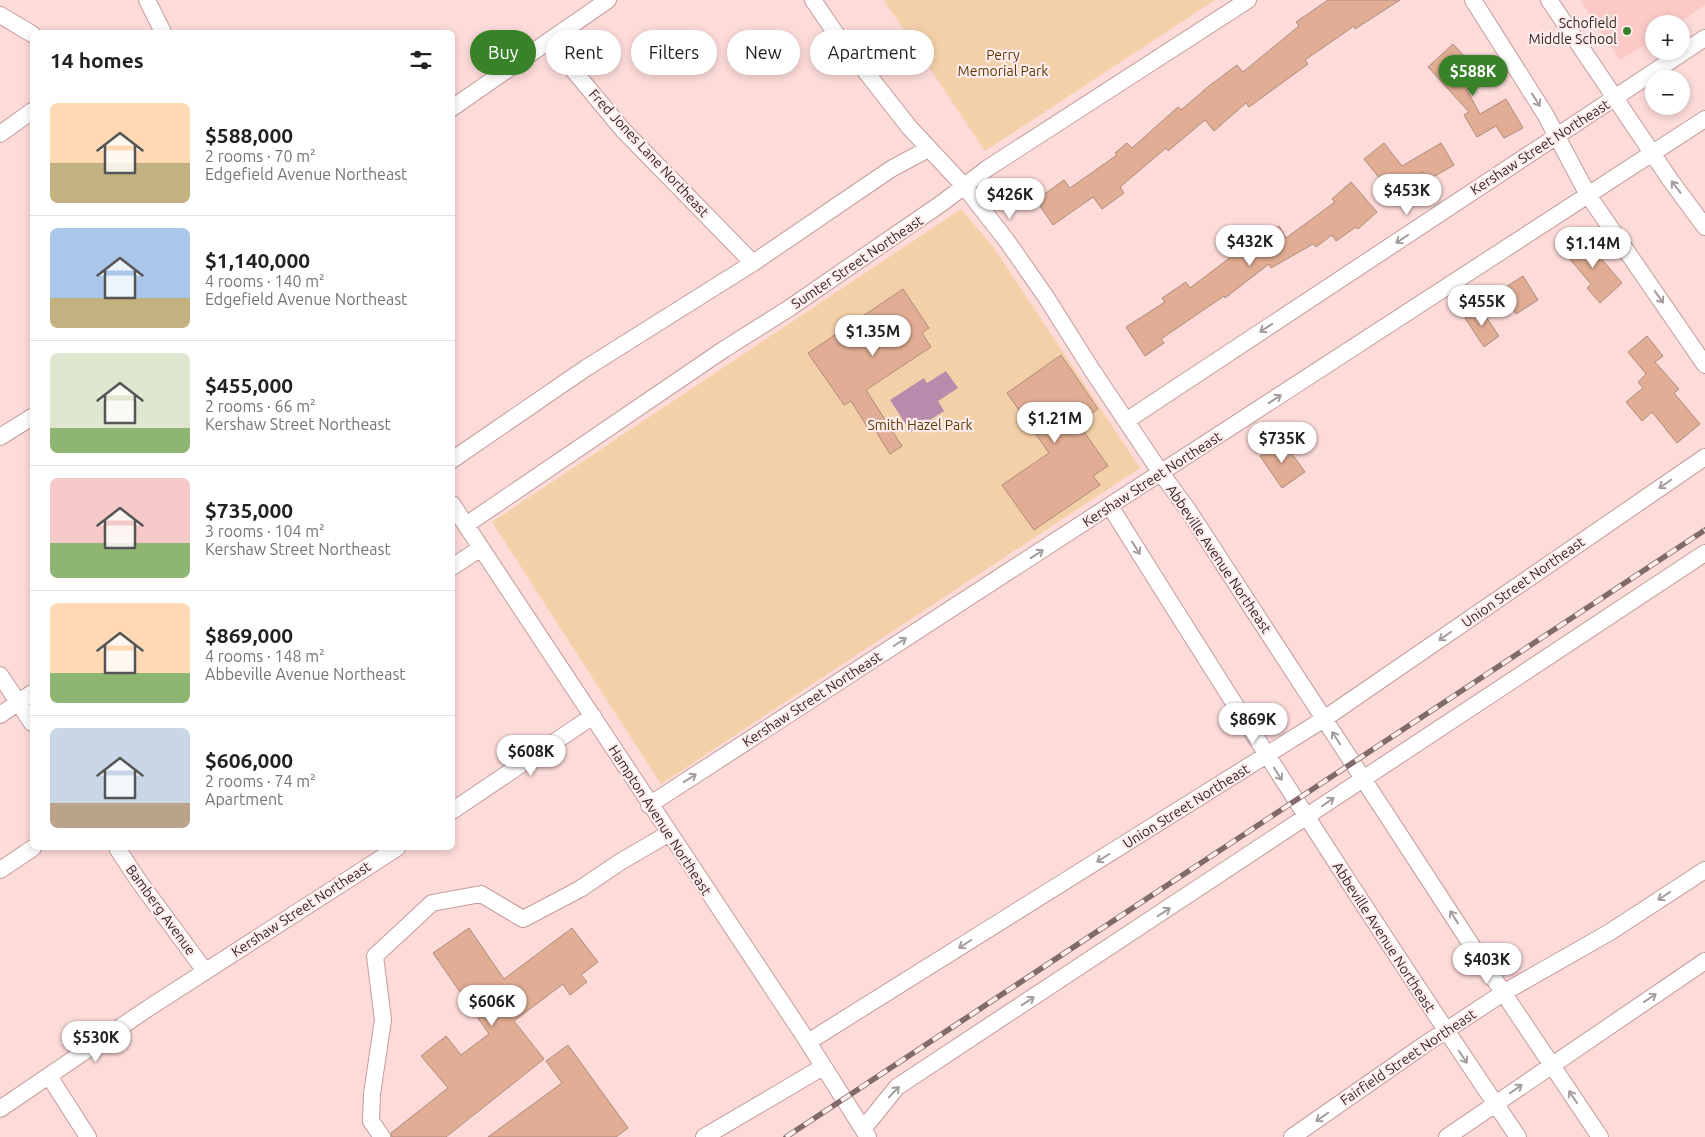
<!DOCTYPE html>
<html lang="en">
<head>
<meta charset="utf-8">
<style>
	:root { --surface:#fff; --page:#f6f6f6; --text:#202124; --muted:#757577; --line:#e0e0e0; --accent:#39822a }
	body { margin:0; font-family:Ubuntu,sans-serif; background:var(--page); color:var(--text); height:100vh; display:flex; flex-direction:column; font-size:19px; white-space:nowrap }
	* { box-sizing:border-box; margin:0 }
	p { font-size:16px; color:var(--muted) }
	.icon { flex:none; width:28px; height:28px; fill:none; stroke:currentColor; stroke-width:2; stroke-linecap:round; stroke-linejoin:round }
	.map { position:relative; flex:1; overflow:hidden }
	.sheet { position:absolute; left:30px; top:30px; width:425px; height:820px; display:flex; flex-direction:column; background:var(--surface); border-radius:8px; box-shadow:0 2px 8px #0003 }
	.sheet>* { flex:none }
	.guide { position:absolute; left:470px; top:30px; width:475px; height:45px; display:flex; gap:10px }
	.buttons { position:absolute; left:1645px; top:15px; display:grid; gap:10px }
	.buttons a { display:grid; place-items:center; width:45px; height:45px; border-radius:50%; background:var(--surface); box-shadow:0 2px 8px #0003; font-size:25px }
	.price { position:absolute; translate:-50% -42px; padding:0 11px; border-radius:18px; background:#fff; color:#222; font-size:16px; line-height:32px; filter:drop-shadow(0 1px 2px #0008) }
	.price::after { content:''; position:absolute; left:50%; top:30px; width:15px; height:11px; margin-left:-8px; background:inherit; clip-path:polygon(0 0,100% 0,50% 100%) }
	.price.selected { background:var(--accent); color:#fff }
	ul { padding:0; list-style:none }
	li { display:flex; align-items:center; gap:15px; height:125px; padding:0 20px }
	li+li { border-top:1px solid var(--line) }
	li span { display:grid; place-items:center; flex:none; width:140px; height:100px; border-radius:8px; color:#555 }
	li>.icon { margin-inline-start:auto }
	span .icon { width:60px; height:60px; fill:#fffc; stroke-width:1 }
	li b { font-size:21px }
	h2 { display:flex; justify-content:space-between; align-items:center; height:60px; padding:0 20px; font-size:21px }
	.pill { padding:0 18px; border-radius:22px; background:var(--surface); box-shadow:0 2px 8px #0003; font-size:18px; line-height:45px }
	.pill.selected { background:var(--accent); color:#fff }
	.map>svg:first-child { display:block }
	.built { fill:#fbcac7 }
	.green { fill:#f4d0a9 }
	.water { fill:#b88bac }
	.building { fill:#e1ad94; stroke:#ad8c7d }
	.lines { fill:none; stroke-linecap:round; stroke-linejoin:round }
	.minor-casing { stroke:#c39c9a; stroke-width:18 }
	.minor { stroke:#fff; stroke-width:16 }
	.rail-casing { stroke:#816b6a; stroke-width:5.5 }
	.rail { stroke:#feedec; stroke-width:4; stroke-dasharray:11; stroke-linecap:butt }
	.oneway { stroke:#a49d9c }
	.poi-dot { fill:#39822a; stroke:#feedec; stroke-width:2 }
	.labels { text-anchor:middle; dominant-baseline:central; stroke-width:4.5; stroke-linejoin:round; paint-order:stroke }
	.poi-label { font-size:14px; fill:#342524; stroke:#feedec; text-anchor:end }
	.park-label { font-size:14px; fill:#5d3a03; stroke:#feedec }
	.street-label { font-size:14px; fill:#342524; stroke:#feedec }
</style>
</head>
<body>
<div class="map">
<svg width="1705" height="1137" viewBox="0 0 1705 1137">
	<rect width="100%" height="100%" fill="#fcdbd9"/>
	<path class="built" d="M1580 0H1705V5L1677 24H1654V39L1620 60Z"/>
	<path class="green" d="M884 0H1215L985 151Z
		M961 209 994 248 1140 468 661 784 492 522Z"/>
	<path class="water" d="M946 371 958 388 938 401 944 411 911 432 890 400 924 378 927 383Z"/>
	<path class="building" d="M1328 0H1400L1355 29 1354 26 1305 60 1308 64 1249 107 1246 103 1214 131 1205 120 1168 151 1166 148 1120 187 1124 193 1102 209 1093 197 1053 225 1036 200 1064 180 1070 188 1117 155 1115 153 1127 143 1132 148 1178 107 1181 110 1209 86 1237 65 1243 72 1299 26 1296 22Z
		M1453 44 1467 59 1457 68 1472 85 1467 90 1480 114 1506 99 1523 128 1504 138 1496 126 1477 137 1464 115 1469 112 1428 67Z
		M1384 143 1402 166 1441 143 1454 165 1428 180 1423 172 1394 196 1364 159Z
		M1351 182 1377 212 1358 229 1356 227 1336 241 1332 235 1316 247 1313 244 1271 268 1269 264 1225 298 1224 296 1161 339 1164 343 1145 356 1126 327 1165 302 1162 298 1186 282 1190 288 1248 244 1279 226 1286 238 1335 202 1332 199Z
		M1581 235 1622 283 1600 303 1587 288 1591 284 1563 251Z
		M1523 276 1538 300 1516 314 1501 290Z
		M903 289 929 328 922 333 931 347 866 390 902 446 890 454 872 425 868 428 851 401 844 405 808 353Z
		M1480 308 1499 336 1484 347 1465 318Z
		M1647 336 1663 356 1655 362 1679 389 1674 393 1700 424 1677 443 1652 412 1642 421 1626 402 1643 388 1638 382 1646 374 1628 352Z
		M1061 355 1098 409 1078 423 1108 466 1093 476 1100 485 1034 530 1002 485 1049 453 1007 393Z
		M1282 440 1305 472 1282 488 1260 456Z
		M469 928 504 979 572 928 598 962 581 975 587 982 570 995 563 984 514 1021 544 1059 446 1137H392L391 1133 448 1088 421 1056 446 1036 461 1055 489 1034 433 953Z
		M568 1045 628 1128 616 1137H488L562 1083 546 1061Z"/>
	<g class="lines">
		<g class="minor-casing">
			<path id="minor" d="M147 0 163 32
				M813 0 834 31 909 127 964 186 1007 241 1046 297 1092 370 1161 473 1188 510 1476 952 1600 1137
				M1473 0 1545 114 1588 195 1705 365
				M1549 0 1671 181 1705 227
				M0 15 32 34
				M549 41 623 130 753 263
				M452 108 608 0
				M0 134 32 111
				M1126 421 1705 38
				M0 437 32 417
				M452 460 586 368 753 263 891 169 928 149
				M452 504 808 1042 868 1137
				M1110 506C1243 719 1377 930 1518 1137
				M466 525 723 350 788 309 942 203 988 168 1248 0
				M452 567 481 548
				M0 675 32 723
				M0 715 32 693
				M649 805 1705 119
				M452 811 593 716
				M117 848 138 880 205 971
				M0 870 33 848
				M808 1042 1324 719 1705 457
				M49 1076 88 1137
				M0 1109 147 1009 397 848
				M863 1129 897 1087 1705 553
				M382 1137 371 1121 372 1094 383 1020 375 956 432 903 481 894 523 919 580 889 620 862 668 834
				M704 1137 823 1067
				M1292 1137 1424 1045 1503 993 1610 932 1705 870
				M1447 1137 1705 961"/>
		</g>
		<use href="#minor" class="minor"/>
		<g class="rail-casing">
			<path id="rail" d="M786 1137 1705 530"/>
		</g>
		<use href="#rail" class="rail"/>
	</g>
	<defs><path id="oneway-shaft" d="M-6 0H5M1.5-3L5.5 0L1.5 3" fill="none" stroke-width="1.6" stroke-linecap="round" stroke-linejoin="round" transform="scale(1.25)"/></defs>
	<g class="oneway">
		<use href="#oneway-shaft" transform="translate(1536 100) rotate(58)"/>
		<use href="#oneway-shaft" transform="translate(1676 187) rotate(-128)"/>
		<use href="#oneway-shaft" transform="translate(1402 239) rotate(146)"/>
		<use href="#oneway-shaft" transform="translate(1659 297) rotate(55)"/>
		<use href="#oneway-shaft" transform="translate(1266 328) rotate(147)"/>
		<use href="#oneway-shaft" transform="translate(1275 399) rotate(-33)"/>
		<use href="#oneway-shaft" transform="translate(1665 484) rotate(145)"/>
		<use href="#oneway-shaft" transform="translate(1136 548) rotate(58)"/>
		<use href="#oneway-shaft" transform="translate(1037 554) rotate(-33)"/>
		<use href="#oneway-shaft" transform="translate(1445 636) rotate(145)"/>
		<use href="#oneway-shaft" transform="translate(900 642) rotate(-32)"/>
		<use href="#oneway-shaft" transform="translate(1336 738) rotate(-123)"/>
		<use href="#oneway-shaft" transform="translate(1278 774) rotate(57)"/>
		<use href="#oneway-shaft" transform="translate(690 778) rotate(-33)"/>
		<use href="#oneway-shaft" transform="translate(1328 802) rotate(-35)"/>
		<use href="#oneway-shaft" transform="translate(1103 858) rotate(148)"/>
		<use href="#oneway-shaft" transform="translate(1664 896) rotate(146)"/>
		<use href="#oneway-shaft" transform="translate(1164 912) rotate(-33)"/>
		<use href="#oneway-shaft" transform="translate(1454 917) rotate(-122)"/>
		<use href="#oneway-shaft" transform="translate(965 944) rotate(148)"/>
		<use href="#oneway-shaft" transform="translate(1650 998) rotate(-34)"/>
		<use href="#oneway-shaft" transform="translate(1028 1001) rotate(-33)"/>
		<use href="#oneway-shaft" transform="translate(1463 1057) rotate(56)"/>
		<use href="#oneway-shaft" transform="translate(1516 1089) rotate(-35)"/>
		<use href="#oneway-shaft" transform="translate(894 1092) rotate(-46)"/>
		<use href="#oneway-shaft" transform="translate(1573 1097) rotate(-124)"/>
		<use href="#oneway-shaft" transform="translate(1322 1117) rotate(145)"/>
	</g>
	<circle class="poi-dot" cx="1627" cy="31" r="5"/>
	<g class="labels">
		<g class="poi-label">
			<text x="1617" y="23">Schofield<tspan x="1617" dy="16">Middle School</tspan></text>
		</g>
		<g class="park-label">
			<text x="1003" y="55">Perry<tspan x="1003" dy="16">Memorial Park</tspan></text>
			<text x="920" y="425">Smith Hazel Park</text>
		</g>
		<g class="street-label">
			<text transform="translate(1540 147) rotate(-33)">Kershaw Street Northeast</text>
			<text transform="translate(649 153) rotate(47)">Fred Jones Lane Northeast</text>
			<text transform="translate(857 262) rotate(-34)">Sumter Street Northeast</text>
			<text transform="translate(1152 479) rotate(-33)">Kershaw Street Northeast</text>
			<text transform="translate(1219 559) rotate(56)">Abbeville Avenue Northeast</text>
			<text transform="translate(1523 582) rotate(-35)">Union Street Northeast</text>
			<text transform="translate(812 699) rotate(-33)">Kershaw Street Northeast</text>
			<text transform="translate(1186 806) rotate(-32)">Union Street Northeast</text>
			<text transform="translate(660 820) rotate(57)">Hampton Avenue Northeast</text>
			<text transform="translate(301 909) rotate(-33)">Kershaw Street Northeast</text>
			<text transform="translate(161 910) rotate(54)">Bamberg Avenue</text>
			<text transform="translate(1384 937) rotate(57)">Abbeville Avenue Northeast</text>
			<text transform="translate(1408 1057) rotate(-34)">Fairfield Street Northeast</text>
		</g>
	</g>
</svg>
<div class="buttons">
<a>+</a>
<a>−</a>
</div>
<b class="price selected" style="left:1473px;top:97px">$588K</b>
<b class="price" style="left:1407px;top:216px">$453K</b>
<b class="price" style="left:1010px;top:220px">$426K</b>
<b class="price" style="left:1250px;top:267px">$432K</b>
<b class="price" style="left:1593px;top:269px">$1.14M</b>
<b class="price" style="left:1482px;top:327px">$455K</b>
<b class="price" style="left:873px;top:357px">$1.35M</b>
<b class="price" style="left:1055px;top:444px">$1.21M</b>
<b class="price" style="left:1282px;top:464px">$735K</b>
<b class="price" style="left:1253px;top:745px">$869K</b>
<b class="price" style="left:531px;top:777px">$608K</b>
<b class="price" style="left:1487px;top:985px">$403K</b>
<b class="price" style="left:492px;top:1027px">$606K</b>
<b class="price" style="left:96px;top:1063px">$530K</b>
<div class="guide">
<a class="pill selected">Buy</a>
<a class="pill">Rent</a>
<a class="pill">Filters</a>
<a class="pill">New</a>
<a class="pill">Apartment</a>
</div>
<section class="sheet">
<h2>14 homes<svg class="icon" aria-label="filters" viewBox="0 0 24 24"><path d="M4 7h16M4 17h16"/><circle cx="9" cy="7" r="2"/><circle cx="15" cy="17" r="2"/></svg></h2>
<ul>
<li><span style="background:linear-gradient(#ffd9b3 60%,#c2b280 0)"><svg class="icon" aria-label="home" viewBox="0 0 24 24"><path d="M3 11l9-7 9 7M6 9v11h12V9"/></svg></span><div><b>$588,000</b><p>2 rooms · 70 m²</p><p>Edgefield Avenue Northeast</p></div></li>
<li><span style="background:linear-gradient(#a9c7e8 70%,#c2b280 0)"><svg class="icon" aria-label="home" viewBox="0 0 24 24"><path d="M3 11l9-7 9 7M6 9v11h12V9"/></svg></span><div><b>$1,140,000</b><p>4 rooms · 140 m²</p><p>Edgefield Avenue Northeast</p></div></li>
<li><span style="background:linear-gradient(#dfe7d0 75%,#8fb573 0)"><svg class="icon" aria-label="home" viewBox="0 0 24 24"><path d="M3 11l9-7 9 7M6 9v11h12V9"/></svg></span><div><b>$455,000</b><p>2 rooms · 66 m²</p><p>Kershaw Street Northeast</p></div></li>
<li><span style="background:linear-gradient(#f6c9c9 65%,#8fb573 0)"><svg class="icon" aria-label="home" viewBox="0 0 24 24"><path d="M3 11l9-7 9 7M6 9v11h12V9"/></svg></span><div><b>$735,000</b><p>3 rooms · 104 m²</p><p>Kershaw Street Northeast</p></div></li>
<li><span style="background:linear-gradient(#ffd9b3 70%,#8fb573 0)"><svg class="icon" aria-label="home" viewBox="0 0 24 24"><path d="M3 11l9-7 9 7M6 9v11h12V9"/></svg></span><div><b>$869,000</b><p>4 rooms · 148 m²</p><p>Abbeville Avenue Northeast</p></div></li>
<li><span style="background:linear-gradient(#c9d6e8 75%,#b9a48a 0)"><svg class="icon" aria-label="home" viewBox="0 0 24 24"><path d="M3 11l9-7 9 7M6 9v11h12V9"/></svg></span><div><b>$606,000</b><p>2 rooms · 74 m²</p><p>Apartment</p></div></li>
</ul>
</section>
</div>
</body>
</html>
